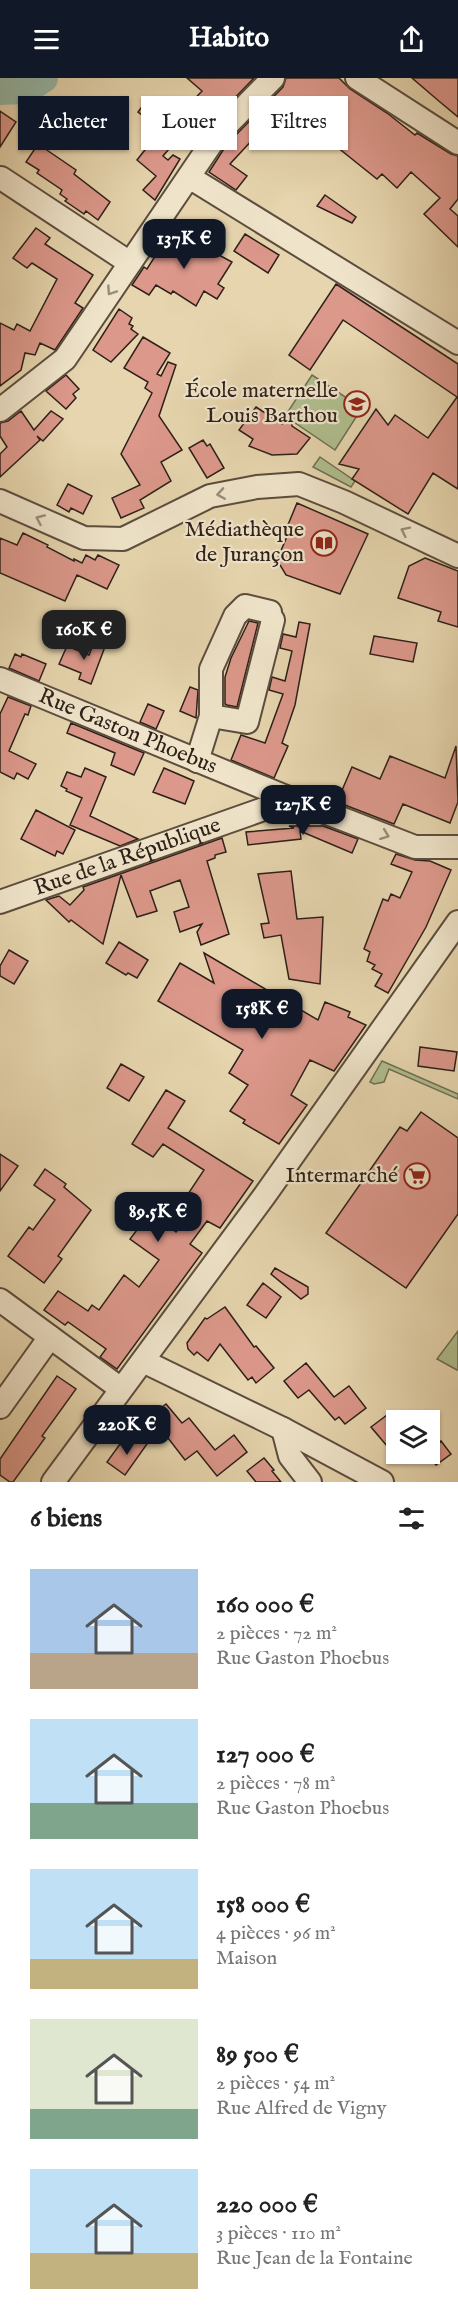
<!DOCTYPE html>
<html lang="fr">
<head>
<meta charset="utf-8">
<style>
	:root { --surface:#fff; --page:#f2f2f2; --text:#222; --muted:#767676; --accent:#111827 }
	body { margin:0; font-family:"IM FELL English",serif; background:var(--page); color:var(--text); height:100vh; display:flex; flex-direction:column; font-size:22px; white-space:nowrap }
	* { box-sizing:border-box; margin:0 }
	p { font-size:20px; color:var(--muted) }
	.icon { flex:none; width:33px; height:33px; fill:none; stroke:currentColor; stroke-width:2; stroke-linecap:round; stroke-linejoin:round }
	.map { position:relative; height:1404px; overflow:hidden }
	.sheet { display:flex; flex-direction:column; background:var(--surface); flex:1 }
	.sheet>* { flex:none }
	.top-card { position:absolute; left:18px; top:18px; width:423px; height:54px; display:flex; gap:12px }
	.buttons { position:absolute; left:386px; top:1332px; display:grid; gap:12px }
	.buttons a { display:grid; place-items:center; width:54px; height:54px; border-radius:0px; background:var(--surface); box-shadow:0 2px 4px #0004; font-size:30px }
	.price { position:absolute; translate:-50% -51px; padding:0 14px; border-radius:12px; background:var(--accent); color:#fff; font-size:20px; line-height:39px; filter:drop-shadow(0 2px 3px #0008) }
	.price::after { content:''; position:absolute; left:50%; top:36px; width:18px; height:14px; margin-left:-9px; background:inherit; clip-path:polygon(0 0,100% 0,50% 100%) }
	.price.on { background:#222; color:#fff }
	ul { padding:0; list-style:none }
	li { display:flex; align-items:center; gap:18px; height:150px; padding:0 30px }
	li span { display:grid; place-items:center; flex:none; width:168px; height:120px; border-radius:0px; color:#555 }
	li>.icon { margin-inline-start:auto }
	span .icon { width:72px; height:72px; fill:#fffc; stroke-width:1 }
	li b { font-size:26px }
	h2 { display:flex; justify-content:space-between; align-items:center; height:72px; padding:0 30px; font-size:26px }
	.pill { padding:0 21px; border-radius:0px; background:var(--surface); box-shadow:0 2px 4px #0004; font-size:21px; line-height:54px }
	.pill.on { background:var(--accent); color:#fff }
	header { display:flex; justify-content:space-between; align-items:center; height:78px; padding:0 30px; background:var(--accent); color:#fff; font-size:27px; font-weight:800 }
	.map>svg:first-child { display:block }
	.green { fill:#b0be8e; stroke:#6f6f54; stroke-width:1.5 }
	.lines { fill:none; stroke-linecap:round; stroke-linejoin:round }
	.river { stroke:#96b9a9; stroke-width:30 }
	.building { fill:#dc988b; stroke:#2e2019; stroke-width:1.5 }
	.minor-casing { stroke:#5c4d3e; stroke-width:26 }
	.minor { stroke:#efe4ca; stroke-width:22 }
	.oneway { stroke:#988c7a }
	.labels { text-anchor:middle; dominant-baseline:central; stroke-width:4.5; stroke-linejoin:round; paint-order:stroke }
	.poi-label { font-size:22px; fill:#2e2019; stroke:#efe4ca; text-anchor:end }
	.street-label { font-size:22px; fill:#2e2019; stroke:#efe4ca }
</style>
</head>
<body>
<header><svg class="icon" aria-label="menu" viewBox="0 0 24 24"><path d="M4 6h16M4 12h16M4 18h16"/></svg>Habito<svg class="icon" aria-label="share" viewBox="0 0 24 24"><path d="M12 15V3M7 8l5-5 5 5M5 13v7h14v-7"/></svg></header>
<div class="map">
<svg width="458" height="1404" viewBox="0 0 458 1404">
	<rect width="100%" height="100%" fill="#e6d5ae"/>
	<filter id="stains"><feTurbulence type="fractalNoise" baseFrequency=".00333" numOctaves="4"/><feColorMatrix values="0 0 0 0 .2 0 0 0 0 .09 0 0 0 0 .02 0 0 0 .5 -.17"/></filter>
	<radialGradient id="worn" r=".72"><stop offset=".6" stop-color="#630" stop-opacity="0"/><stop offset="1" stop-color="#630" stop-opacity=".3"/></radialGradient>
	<path class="green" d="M312 297 362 330 335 372 285 338Z
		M320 379 355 403 351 409 313 389Z
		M382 983 458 1016V1021L389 991 384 1004 374 1006 370 1004Z
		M458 1253V1291L457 1292 437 1281Z"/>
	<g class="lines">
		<path class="river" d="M0 12 26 11 43 0"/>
	</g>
	<path class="building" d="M187 0H254L223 32 221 30 202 53 192 44 163 78 168 82 173 77 180 81 155 122 143 112 156 98 137 82 156 58 151 54 156 47 138 34 149 19 179 37 202 13Z
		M286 0H339L350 11 387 35 415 57 417 55 451 76 458 78V121L450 131 458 138V169L424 136 440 120 411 94 397 110 382 96 377 101 322 57 295 40 278 56 268 45 230 86 247 98 236 112 209 94 227 66 283 9Z
		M412 0H458V39L440 24Z
		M0 33 16 44 0 69Z
		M38 66 76 92 74 96 110 124 98 142 86 133 84 136 65 123 67 121 60 116 62 112 37 95 39 92 26 84Z
		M325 117 356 139 352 145 317 128Z
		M36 150 50 160 45 166 93 197 75 225 83 230 55 272 40 265 35 277 25 275 21 292 0 308V245L14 252 17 246 30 253 57 201 32 185 27 190 13 180Z
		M173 150 218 178 219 177 232 184 218 206 224 210 217 221 204 213 196 228 173 213 171 216 156 207 149 217 132 207 144 189 147 191Z
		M245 156 279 177 268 195 234 173Z
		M336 206 458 286V411L433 395 408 436 352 401 359 391 339 386 376 331 388 347 395 337 428 360 457 319 343 242 310 292 289 277Z
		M119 231 132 240 129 246 133 248 131 251 138 256 111 284 93 272Z
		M143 259 170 275 157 296 161 298 168 284 176 287 159 338 182 372 161 384 171 403 140 422 144 430 121 440 112 420 140 407 121 376 152 315 145 310 148 304 124 290Z
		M66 297 79 311 73 316 76 320 66 331 46 313Z
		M256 329 282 346 290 336 292 348 310 360 297 376 272 377 249 368 253 361 239 352Z
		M21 333 34 352 51 333 63 341 43 363 37 358 40 362 0 399V376L7 369 0 358V345L8 343Z
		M203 362 207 368 210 366 224 390 207 400 189 370Z
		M68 406 92 418 83 436 71 430 69 434 57 427Z
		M297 425 368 456 340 516 286 497 277 482 288 456 285 454Z
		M23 455 48 467 47 469 74 483V481L82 485 86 477 95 482 98 477 119 487 107 511 77 497 65 523 0 495V460L17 467Z
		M425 480 458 493V549L438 543 441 534 398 520 409 488Z
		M249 543 258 545 237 629 227 627 225 626V599L231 580Z
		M299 544 310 546 295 627 282 665 288 668 274 700 231 682 241 657 265 665 283 616 269 612 272 599 285 603 292 573 280 570 283 556 296 559Z
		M374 558 417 565 413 584 370 576Z
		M95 562 106 566 91 606 79 601 81 595 59 586 67 568 89 577Z
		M15 576 21 579 22 576 46 586 39 603 9 590Z
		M190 609 198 612 196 640 180 633Z
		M8 619 31 628 28 637 25 636 9 673 36 686 28 701 17 695 14 701 0 694V636Z
		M148 626 164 633 156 651 140 644Z
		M71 645 144 675 134 697 111 687 115 675 67 655Z
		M456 668 458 724 450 745 403 726 394 746 337 724 352 689 380 701 390 678 445 700Z
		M85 690 106 699 90 738 138 761 120 768 70 747 82 720 66 713 67 711 61 708 67 694 81 699Z
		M164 690 194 703 185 726 153 714Z
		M36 732 75 752 63 776 57 773 55 778 21 761Z
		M289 748H323L358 761 352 775 300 753 301 761 248 767 246 754 294 750Z
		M222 760 226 774 215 777V780L207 783 229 856 201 867 197 854 202 846 180 854 174 834 189 829 180 802 150 813 157 833 137 839 121 797 103 866 71 842 69 844 46 822 59 818 70 827 84 812 83 809Z
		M396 776 415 782 430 783 451 792 426 849 388 915 375 908 382 896 372 891 375 887 367 883 370 874 364 871 383 821 388 823 391 816 400 820 412 794 391 786Z
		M291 793 297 841 323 839 320 906 289 901 281 857 264 860 261 846 269 845 258 796Z
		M119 864 148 882 137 900 128 895 126 897 106 885Z
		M9 872 28 883 14 906 0 898V888Z
		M204 875 318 942 325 924 350 934 348 939 366 947 334 993 310 982 291 1017 307 1027 279 1066 243 1045 245 1042 230 1033 248 1007 229 995 243 972 158 923 180 885 214 905Z
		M420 969 457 974 454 993 418 988Z
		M121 986 144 999 129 1023 107 1010Z
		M166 1012 185 1023 168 1050 253 1103 220 1150 207 1143 190 1166 202 1175 117 1291 100 1279 106 1271 68 1244 65 1247 44 1232 58 1213 88 1233 92 1227 99 1232 124 1197 139 1209 159 1182 130 1161 150 1135 176 1154 193 1133 182 1125 204 1092 163 1066 153 1079 132 1066Z
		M421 1034 458 1060V1136L406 1210 326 1155 400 1049 407 1053Z
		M0 1076 18 1088 0 1113Z
		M45 1091 66 1106 64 1109 91 1132 58 1178 62 1181 44 1205 8 1178 29 1149 33 1152 55 1122 34 1107Z
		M275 1190 308 1209V1216L301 1221 271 1196Z
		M263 1205 281 1219 266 1240 247 1227Z
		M225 1229 254 1269 256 1268 274 1290 256 1305 252 1299 248 1302 220 1266 208 1283 197 1274 194 1277 188 1271 187 1265 205 1240 207 1241Z
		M306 1285 334 1319 349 1308 366 1330 345 1346 339 1339 335 1342 309 1312 298 1320 284 1303Z
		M57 1298 76 1311 42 1358 45 1360 13 1404H10L0 1397V1381Z
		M166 1326 182 1345 189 1340 215 1372 234 1357 247 1374 217 1398 197 1373 185 1382 151 1338Z
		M391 1334 396 1341V1360L387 1368 371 1349Z
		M429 1356 437 1367 441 1363 451 1376 436 1387 429 1378Z
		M136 1358 147 1366 125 1397 107 1384 120 1366 127 1371Z
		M264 1380 274 1392 272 1393 281 1404H256L247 1393Z"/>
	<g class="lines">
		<g class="minor-casing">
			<g id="minor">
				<path d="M357 0 458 65"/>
				<path d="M189 99 458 265"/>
				<path d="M1 100 130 185"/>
				<path d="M0 332 65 281 217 57 273 0"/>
				<path d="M0 423 84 460 123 461 210 418 257 409 299 406 344 424 458 478"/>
				<path id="s1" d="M0 601 286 719 415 769H458"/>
				<path d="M211 638 247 644 273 542"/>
				<path d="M197 683 211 638V591L235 538 245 528 270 534"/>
				<path id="s2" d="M0 824 278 726 286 719"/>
				<path d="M0 1222 121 1311"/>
				<path d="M143 1283 283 1351 382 1404"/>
				<path d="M0 1329 50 1259"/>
				<path d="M283 1351 290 1378 310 1404"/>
				<path d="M53 1404 265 1117 458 844"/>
			</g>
		</g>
		<use href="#minor" class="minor"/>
	</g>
	<defs><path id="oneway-chevron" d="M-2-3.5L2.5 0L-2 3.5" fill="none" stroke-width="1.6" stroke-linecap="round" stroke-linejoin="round" transform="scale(1.5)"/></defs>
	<g class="oneway">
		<use href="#oneway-chevron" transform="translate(111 213) rotate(124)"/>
		<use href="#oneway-chevron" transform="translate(221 416) rotate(171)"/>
		<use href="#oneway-chevron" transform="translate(40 441) rotate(-156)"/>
		<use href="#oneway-chevron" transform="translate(405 453) rotate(-154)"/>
		<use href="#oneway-chevron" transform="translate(385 757) rotate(21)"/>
	</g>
	<defs>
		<g id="school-ring" transform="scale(1.35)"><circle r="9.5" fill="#efe4ca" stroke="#8f2418" stroke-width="1.5"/><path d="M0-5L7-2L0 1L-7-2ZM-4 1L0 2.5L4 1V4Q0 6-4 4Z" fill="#8f2418"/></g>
		<g id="library-ring" transform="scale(1.35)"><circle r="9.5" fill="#efe4ca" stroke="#8f2418" stroke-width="1.5"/><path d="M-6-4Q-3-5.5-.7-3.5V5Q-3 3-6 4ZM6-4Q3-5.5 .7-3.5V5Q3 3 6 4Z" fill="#8f2418"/></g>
		<g id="supermarket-ring" transform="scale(1.35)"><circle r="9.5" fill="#efe4ca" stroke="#8f2418" stroke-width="1.5"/><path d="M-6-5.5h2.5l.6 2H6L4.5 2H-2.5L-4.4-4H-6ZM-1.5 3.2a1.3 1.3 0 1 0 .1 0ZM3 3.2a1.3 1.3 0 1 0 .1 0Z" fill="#8f2418"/></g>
	</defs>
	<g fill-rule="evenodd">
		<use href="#school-ring" x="357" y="326"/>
		<use href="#library-ring" x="324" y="465"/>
		<use href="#supermarket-ring" x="417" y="1098"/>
	</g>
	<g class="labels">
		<g class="poi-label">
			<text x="338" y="313">École maternelle<tspan x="338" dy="25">Louis Barthou</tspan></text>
			<text x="304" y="452">Médiathèque<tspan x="304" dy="25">de Jurançon</tspan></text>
			<text x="398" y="1098">Intermarché</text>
		</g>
		<g class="street-label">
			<text stroke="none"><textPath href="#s1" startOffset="138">Rue Gaston Phoebus</textPath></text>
			<text stroke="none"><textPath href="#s2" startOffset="135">Rue de la République</textPath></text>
		</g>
	</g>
	<rect width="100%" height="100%" filter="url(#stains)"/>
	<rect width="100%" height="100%" fill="url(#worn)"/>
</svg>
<div class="buttons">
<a><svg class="icon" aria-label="layers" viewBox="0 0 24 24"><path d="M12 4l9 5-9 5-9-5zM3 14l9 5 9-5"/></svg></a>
</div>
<b class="price" style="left:184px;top:192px">137K €</b>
<b class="price on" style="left:84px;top:583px">160K €</b>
<b class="price" style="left:303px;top:758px">127K €</b>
<b class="price" style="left:262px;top:962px">158K €</b>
<b class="price" style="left:158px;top:1165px">89.5K €</b>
<b class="price" style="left:127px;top:1378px">220K €</b>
<div class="top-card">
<a class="pill on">Acheter</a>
<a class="pill">Louer</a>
<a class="pill">Filtres</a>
</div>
</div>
<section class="sheet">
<h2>6 biens<svg class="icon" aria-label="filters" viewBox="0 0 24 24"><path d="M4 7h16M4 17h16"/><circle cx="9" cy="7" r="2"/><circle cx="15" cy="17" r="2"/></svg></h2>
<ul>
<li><span style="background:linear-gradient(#a9c7e8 70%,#b9a48a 0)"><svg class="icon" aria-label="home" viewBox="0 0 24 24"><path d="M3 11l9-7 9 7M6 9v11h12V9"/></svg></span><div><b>160 000 €</b><p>2 pièces · 72 m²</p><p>Rue Gaston Phoebus</p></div></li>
<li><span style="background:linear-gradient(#bfe0f5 70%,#7fa58c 0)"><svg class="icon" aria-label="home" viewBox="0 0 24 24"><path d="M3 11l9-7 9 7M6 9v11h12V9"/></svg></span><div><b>127 000 €</b><p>2 pièces · 78 m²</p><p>Rue Gaston Phoebus</p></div></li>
<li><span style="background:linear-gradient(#bfe0f5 75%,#c2b280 0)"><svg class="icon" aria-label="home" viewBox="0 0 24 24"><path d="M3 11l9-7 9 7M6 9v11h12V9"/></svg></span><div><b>158 000 €</b><p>4 pièces · 96 m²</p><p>Maison</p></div></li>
<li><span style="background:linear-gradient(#dfe7d0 75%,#7fa58c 0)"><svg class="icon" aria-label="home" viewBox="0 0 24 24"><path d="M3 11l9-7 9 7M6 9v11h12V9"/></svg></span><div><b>89 500 €</b><p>2 pièces · 54 m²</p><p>Rue Alfred de Vigny</p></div></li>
<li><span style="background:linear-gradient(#bfe0f5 70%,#c2b280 0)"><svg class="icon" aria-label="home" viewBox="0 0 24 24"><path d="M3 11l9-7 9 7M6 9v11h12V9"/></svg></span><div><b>220 000 €</b><p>3 pièces · 110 m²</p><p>Rue Jean de la Fontaine</p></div></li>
</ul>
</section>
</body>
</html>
